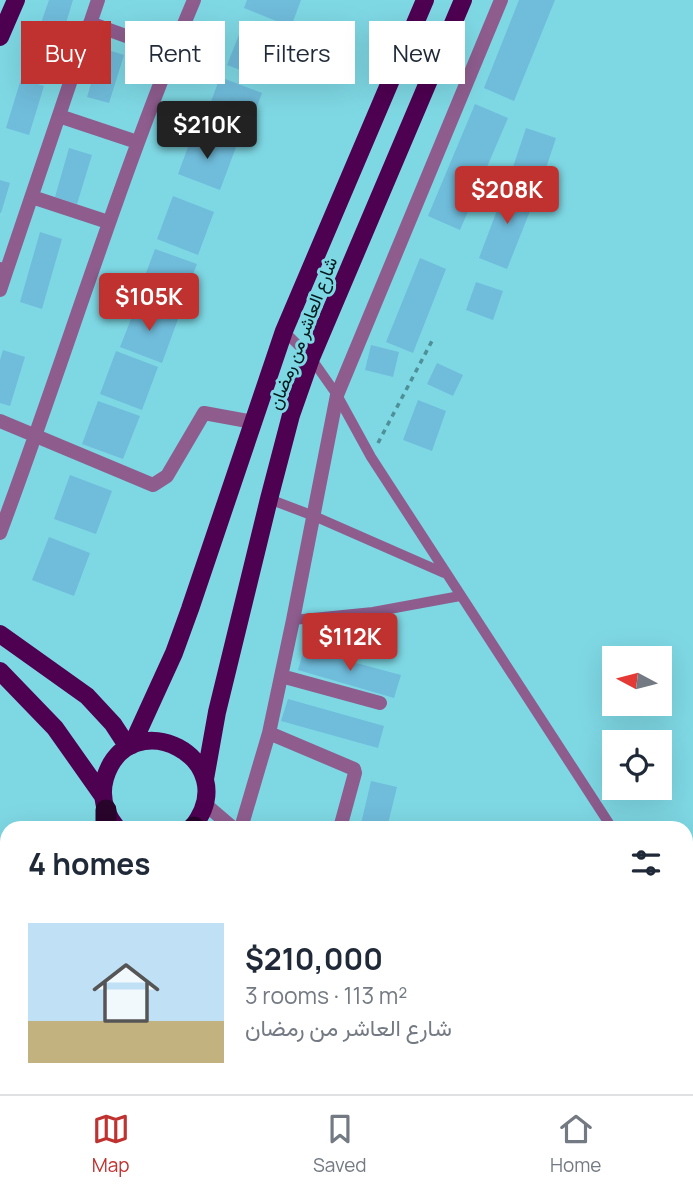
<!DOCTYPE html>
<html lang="en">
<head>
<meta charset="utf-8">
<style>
	:root { --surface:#fff; --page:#f6f6f7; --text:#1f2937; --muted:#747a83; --line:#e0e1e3; --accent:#c0322f }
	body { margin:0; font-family:Manrope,Vazirmatn,sans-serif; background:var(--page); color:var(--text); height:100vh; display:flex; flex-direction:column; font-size:26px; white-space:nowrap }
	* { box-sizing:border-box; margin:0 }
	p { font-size:23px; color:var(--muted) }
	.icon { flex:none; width:38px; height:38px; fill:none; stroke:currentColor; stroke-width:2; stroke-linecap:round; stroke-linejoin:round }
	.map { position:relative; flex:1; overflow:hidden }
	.drawer { position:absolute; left:0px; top:821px; width:693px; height:275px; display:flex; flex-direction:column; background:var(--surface); border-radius:21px 21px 0 0; box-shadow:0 7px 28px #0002 }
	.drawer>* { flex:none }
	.guide { position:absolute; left:21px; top:21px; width:651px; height:63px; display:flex; gap:14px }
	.needle { width:46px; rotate:277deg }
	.buttons { position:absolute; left:602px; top:646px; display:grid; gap:14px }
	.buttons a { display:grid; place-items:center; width:70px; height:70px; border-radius:0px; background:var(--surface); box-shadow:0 7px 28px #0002; font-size:35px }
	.price { position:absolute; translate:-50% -60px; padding:0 16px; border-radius:7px; background:var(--accent); color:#fff; font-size:23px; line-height:46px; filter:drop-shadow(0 2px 4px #0008) }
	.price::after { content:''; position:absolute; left:50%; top:42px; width:21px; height:16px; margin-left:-10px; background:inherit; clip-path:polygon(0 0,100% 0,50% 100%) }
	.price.on { background:#222; color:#fff }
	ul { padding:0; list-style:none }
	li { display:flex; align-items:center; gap:21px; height:175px; padding:0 28px }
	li+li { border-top:2px solid var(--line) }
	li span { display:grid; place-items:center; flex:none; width:196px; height:140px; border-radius:0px; color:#555 }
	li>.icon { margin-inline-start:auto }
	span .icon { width:84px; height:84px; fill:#fffc; stroke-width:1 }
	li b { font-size:30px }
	h2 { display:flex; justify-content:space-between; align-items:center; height:84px; padding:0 28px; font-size:30px }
	.tag { padding:0 24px; border-radius:0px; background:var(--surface); box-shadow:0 7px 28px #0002; font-size:24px; line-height:63px }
	.tag.on { background:var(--accent); color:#fff }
	.menu { display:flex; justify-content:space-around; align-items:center; height:98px; border-top:2px solid var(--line); background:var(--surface); font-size:19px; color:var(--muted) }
	.menu a { display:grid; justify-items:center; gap:4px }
	.menu .on { color:var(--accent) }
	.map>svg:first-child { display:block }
	.building { fill:#70bcdb }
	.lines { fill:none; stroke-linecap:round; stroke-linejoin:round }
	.path { stroke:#4e8f98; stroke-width:3.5; stroke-dasharray:5 5; stroke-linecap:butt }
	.lane { stroke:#8e5d8e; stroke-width:10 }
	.street { stroke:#8e5d8e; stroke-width:14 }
	.primary { stroke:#4e0051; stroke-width:18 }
	.highway { stroke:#29042b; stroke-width:21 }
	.labels { text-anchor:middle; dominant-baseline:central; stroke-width:6; stroke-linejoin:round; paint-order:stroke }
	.street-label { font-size:18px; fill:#00191c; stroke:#7ed8e4 }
</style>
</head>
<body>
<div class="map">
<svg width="693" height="1094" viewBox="0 0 693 1094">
	<rect width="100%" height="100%" fill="#7ed8e4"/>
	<path class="building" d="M49 0H73L63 33 40 26Z
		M247 0H301L291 27 244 8Z
		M519 0H555L514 101 484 88Z
		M244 22 285 38 269 81 227 65Z
		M102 48 124 55 109 103 87 97Z
		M220 77 262 93 246 136 204 121Z
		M21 79 44 86 29 135 6 128Z
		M475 104 508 118 460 230 428 216Z
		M526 128 556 138 543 177 513 167Z
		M194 131 236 147 220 190 178 174Z
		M69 148 92 155 77 204 55 197Z
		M0 180 10 183 1 213H0Z
		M507 184 536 196 507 269 479 258Z
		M173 196 214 212 198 255 157 239Z
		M40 232 62 239 42 309 20 302Z
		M155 249 197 264 180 308 139 292Z
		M420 258 446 269 413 353 386 342Z
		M476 282 503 291 493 320 466 310Z
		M137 304 178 319 162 363 120 347Z
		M371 345 399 352 393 377 365 370Z
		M3 350 25 357 10 406 0 403V360Z
		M116 351 158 367 142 410 100 394Z
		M437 363 463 375 453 396 427 384Z
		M418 400 446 411 432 451 403 440Z
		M98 401 140 416 123 459 82 444Z
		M70 475 112 491 96 534 54 519Z
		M49 537 90 553 74 596 32 580Z
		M304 649 401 675 394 698 298 670Z
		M288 699 384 726 378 748 281 721Z
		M371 781 397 787 387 828H360Z
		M286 1088H313L312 1094H284Z"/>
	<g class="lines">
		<path class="path" d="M378 443 433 339"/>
		<path class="lane" d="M284 331 311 358 337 395 371 457 612 828
			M269 499 314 516 444 573
			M293 620 373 612 460 596
			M686 941 693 952"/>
		<path class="street" d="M90 23 173 53
			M59 116 137 142
			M32 197 108 222
			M0 269 6 272 0 290
			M6 272 98 0
			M0 421 153 485 167 476 204 413 253 422
			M0 533C66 356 120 175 194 0
			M281 676 380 703
			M269 733 354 769 355 773 340 828
			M205 804 233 828
			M241 828 269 733 293 620 337 395 501 0
			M0 926 7 936
			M0 986 7 984
			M221 1088 240 1094
			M158 1094 160 1088
			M257 1094 259 1088"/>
		<path class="primary" d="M0 37 16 0
			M0 634 87 696 113 724 128 747
			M0 671 55 728 103 796
			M132 745 174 653 190 609 284 331 425 0
			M205 779 217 712 269 499 291 415 311 358 463 0
			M117 828C105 814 100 796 105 778 129 700 247 758 192 828"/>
		<path class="highway" d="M106 828V810
			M193 828 194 827
			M51 1094 52 1088
			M99 1094 101 1088"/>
	</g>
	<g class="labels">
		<g class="street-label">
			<text transform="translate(302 333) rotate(-69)">شارع العاشر من رمضان</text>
		</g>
	</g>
</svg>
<div class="buttons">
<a><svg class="needle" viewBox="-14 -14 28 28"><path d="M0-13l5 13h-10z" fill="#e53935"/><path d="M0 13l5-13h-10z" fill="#747a83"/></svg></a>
<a><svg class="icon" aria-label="locate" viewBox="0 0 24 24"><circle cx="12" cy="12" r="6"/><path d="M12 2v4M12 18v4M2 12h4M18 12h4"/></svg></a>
</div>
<b class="price on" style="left:207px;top:161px">$210K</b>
<b class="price" style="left:507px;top:226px">$208K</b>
<b class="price" style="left:149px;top:333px">$105K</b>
<b class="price" style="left:350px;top:673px">$112K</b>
<div class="guide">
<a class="tag on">Buy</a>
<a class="tag">Rent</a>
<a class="tag">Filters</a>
<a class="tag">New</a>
</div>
<section class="drawer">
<h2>4 homes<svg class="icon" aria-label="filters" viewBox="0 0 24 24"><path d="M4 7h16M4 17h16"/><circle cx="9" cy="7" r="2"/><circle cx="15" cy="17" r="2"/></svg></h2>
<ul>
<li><span style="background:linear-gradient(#bfe0f5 70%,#c2b280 0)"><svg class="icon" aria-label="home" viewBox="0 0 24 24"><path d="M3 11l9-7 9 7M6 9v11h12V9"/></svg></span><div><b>$210,000</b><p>3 rooms · 113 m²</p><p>شارع العاشر من رمضان</p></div></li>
</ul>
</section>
</div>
<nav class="menu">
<a class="on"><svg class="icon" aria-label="map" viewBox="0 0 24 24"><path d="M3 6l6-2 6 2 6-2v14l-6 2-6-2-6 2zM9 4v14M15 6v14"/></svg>Map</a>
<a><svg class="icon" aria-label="saved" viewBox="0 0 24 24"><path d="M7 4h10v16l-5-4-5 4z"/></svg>Saved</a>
<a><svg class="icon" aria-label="home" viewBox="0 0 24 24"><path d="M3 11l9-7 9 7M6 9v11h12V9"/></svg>Home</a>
</nav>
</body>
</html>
